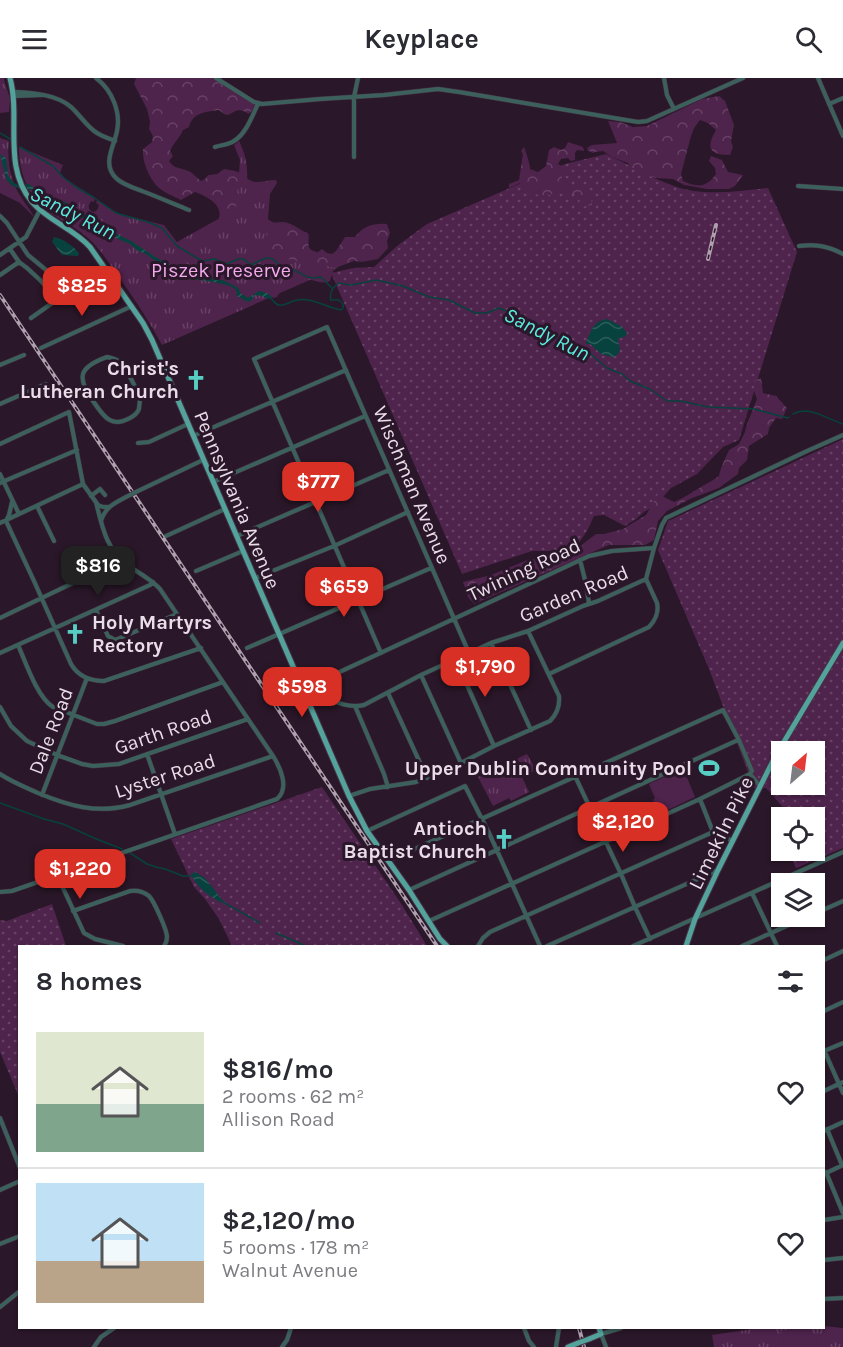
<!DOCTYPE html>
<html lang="en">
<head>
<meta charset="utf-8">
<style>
	:root { --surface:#fff; --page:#f2f2f3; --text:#2b2b33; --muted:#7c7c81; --line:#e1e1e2; --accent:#d93025 }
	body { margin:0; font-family:Karla,sans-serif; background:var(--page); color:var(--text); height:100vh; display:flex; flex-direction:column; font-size:22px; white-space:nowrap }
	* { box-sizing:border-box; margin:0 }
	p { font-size:20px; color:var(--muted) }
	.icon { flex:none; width:33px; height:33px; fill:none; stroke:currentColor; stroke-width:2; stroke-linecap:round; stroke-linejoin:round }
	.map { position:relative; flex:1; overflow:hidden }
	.sheet { position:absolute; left:18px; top:867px; width:807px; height:384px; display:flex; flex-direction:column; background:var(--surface); border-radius:0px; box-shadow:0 2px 4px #0004 }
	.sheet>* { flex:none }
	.needle { width:39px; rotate:28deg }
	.buttons { position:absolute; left:771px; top:663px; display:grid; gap:12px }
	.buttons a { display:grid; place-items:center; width:54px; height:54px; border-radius:0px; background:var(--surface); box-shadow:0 2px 4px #0004; font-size:30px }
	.price { position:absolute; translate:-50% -51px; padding:0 14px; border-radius:12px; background:var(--accent); color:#fff; font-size:20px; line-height:39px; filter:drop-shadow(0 2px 3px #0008) }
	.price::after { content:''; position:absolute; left:50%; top:36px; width:18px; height:14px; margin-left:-9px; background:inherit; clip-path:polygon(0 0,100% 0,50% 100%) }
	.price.active { background:#222; color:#fff }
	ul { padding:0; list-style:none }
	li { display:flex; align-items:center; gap:18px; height:150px; padding:0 18px }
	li+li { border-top:2px solid var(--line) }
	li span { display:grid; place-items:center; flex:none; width:168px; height:120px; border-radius:0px; color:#555 }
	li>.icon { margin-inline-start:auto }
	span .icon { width:72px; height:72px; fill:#fffc; stroke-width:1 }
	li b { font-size:26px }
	h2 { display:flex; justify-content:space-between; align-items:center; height:72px; padding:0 18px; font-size:26px }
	header { display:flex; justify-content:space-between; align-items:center; height:78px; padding:0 18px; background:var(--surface); font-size:27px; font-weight:700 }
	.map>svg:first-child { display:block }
	.grass { fill:url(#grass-dots); fill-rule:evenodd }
	.forest { fill:url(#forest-crowns) }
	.park { fill:url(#park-tufts) }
	.pitch { fill:#4e234c }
	.water { fill:url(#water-waves) }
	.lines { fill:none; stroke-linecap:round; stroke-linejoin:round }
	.stream { stroke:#07423e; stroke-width:1.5 }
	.minor-casing { stroke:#453344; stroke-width:5 }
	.major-casing { stroke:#453344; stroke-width:7 }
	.minor { stroke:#3c615d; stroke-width:4 }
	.major { stroke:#53a39c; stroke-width:5 }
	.rail-casing { stroke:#afa0ae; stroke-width:4 }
	.rail { stroke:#2a1729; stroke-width:1.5; stroke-dasharray:4.5; stroke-linecap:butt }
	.minor-bridge-casing { stroke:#453344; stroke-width:5; stroke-linecap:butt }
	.major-bridge-casing { stroke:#453344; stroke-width:7; stroke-linecap:butt }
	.minor-bridge { stroke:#3c615d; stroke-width:4 }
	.major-bridge { stroke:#53a39c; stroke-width:5 }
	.labels { text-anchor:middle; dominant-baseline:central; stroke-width:6; stroke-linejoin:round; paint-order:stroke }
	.park-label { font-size:20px; fill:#f3a9ee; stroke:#2a1729 }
	.poi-label { font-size:20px; font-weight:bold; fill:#eadde9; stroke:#2a1729; text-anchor:end }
	.street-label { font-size:20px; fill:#eadde9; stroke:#2a1729 }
	.water-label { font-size:21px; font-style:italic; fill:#5bece0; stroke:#2a1729 }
</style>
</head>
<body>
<header><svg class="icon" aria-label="menu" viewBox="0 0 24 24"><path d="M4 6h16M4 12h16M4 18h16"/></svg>Keyplace<svg class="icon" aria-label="search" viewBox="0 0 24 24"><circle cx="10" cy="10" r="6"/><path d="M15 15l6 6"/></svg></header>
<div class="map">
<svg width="843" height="1269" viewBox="0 0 843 1269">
	<defs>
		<pattern id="grass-dots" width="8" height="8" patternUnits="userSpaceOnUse" patternTransform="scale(1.5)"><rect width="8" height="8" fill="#4e234c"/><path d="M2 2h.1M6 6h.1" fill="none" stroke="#684266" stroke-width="1.8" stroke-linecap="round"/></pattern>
		<pattern id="forest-crowns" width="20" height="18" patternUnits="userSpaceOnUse" patternTransform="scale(1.5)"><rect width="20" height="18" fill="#4e234c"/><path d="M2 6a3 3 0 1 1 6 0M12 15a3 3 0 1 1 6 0" fill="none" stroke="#684266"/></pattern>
		<pattern id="park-tufts" width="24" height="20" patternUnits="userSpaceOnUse" patternTransform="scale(1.5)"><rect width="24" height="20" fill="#4e234c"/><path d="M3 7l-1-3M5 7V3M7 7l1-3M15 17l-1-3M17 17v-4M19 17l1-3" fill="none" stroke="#684266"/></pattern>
		<pattern id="water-waves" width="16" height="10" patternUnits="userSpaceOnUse" patternTransform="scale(1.5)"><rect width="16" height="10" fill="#07423e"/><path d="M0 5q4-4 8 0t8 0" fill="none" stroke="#2b5d5a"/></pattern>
	</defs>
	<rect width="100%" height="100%" fill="#2a1729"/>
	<path class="grass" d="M606 76C628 86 651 100 674 108 704 119 737 113 768 110L797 174 739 362 723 369 697 396 671 410 656 427 644 434 636 441 625 448 604 437 594 438 587 453 576 469 555 473H532L462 496 331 195 353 190 374 189 397 168 427 146 565 86Z
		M843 361V770L796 790 788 773 814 772V740L786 739 787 734 766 710H754L709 591 658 472 668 443ZM782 674H814V706H782Z
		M322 709 402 827 427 868H232L219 841 205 821 194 809 171 761Z
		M52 826 66 868H20L19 1019 0 974V842L7 843Z"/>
	<path class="forest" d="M136 0H214L255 26V29L249 36C238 30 238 32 228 37L224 36 219 32C206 34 193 34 189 49L183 52C180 60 173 65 170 73L173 78 169 83C174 91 180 89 188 93 192 94 197 100 201 103L205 101 208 97 217 96 224 91C228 92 234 92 238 94 245 98 248 103 256 104 263 104 269 102 276 102L277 105 270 116 268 141C275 148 279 142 288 145 295 147 301 153 308 155 311 164 303 172 318 174L322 171 327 175 332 176 336 173 345 159H355C363 148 374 145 387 146L390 155 387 163 388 170 378 181 362 184 354 183 338 189 333 193 330 203C322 207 315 202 306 201L280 214 277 219 273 220 267 215 218 144C225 127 208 119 195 114L181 122C173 118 162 114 156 107 148 98 142 82 143 71L152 64 153 58 149 51 150 44 147 31 134 6Z
		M719 18 725 23 734 47 731 63 733 69 730 77C708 77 706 69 716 52L708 45 700 42 694 50 691 58 681 96 683 103C698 110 707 109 716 96L715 90 709 83 711 78 722 82 728 94 743 97 735 108 729 111H707L684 107 673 101 656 100 647 97 630 90 628 85 612 79 603 73 595 74 593 75 587 72 588 69 592 67 617 65 608 43 620 44 633 49 647 48 702 21Z
		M568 64 583 69 584 73 577 72 575 75V82L571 83 568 80 561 81 558 86 563 89 565 93 562 96V100L566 109 571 110 574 107 579 106 585 111 590 112 593 116 591 119 592 127 581 129 579 127 580 120 576 116H566L560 113 555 114 550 117 541 118 524 112 523 108 520 105 509 110V106L519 102 523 76 521 73 524 69C525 71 531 89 530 91L538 94 546 88 549 72 554 69 561 72 565 70Z
		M761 300 763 315 776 318 787 330 782 341 776 340 769 350 768 356 749 368 747 382 739 390 738 396 719 410 690 421 667 433 658 443 654 462 645 467H609L474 526 468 519 463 504 491 497 530 481H546L561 476 577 473 584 465 596 456H604L623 451 646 437 658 416 674 424C686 419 695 412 706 406 711 403 715 401 719 398L721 390 729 372 739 366 745 354 747 346 757 321 754 313V303Z"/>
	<path class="park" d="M0 0H4V2L10 21 9 34 0 35Z
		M0 60 9 63C7 83 10 102 21 119 25 126 31 132 34 139L20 125 0 115Z
		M239 63C246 77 248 89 247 104L270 108 265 177 337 190 162 267C149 243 134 220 118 198 111 188 104 177 96 168 84 154 68 146 52 136 29 120 19 97 19 69L63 87 60 95 64 100 95 120 94 124 91 123C88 128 87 132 94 134L97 132 99 127 96 125 97 122 119 136 164 147 177 164 236 131 240 82 234 67Z
		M527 676 536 692 522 699 529 714 511 723 509 720 493 728 478 699Z
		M683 690 695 719 659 736 653 722 655 720 649 706Z
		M824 1248 843 1250V1269H714L712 1257 760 1250H824Z"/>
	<path class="pitch" d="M667 705 679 710 684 720 661 731 652 708Z
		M798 1250 799 1256 804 1258 816 1256 818 1269H784L781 1253Z"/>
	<path class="water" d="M0 76 6 80 8 98 14 105 18 107 29 106 38 113 67 125 109 152 131 163 157 180 171 187 183 190 192 197 203 198 218 202H222L237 209 239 211 240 215 248 220 259 213 267 215 272 219 269 221 262 218 255 217 250 224 246 223 237 218C236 213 237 212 232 209 227 206 198 201 191 202L185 195 161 187 146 176 138 173 130 166 118 161 90 144 69 133 59 125 52 123 47 119 34 115 32 112 20 111 11 107 6 101Z
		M54 159C64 161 73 168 79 175L78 178 62 177 52 164Z
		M607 241 621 248 627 255 626 258 618 261 620 272 617 277 613 279 601 276 590 266H586C590 254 593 243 607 241Z
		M195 794 205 800 223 823 222 825C210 819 196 809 191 796Z"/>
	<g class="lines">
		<path class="stream" d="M0 55 12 62
			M20 69 53 88 63 99 76 109 93 119 116 135 148 144 162 150 177 168 202 183 215 181 226 186C238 182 240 176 251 187 257 185 263 179 269 180 274 180 276 185 280 187 283 189 286 189 289 190 301 194 307 203 320 199L322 200 332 210
			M271 220C280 234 286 224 297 222 312 219 327 230 341 232L343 230V226L339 222H331C329 215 333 209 339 205L351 207 377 202 403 208 429 219 449 222 475 235H487L499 230 544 249 549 252 559 262 567 267 577 268 588 273 594 279 607 290 622 296 630 303 650 311 667 323H681L708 329 754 331 788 340 789 339
			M793 336C809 327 827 341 843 346
			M0 725 44 741 63 746 94 760 122 771
			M130 775 147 786 156 789 165 791 183 798H191
			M223 824 260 845
			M276 855 306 868"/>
		<g class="minor-casing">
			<path id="minor" d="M96 0C112 12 121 34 117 53 114 69 101 87 117 101 124 107 134 110 142 113 158 119 174 126 189 132
				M216 0 254 24 262 26 320 21 384 17 438 11 459 14 638 44 647 43 743 0
				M664 0 667 17 674 31
				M818 0 843 58
				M14 14C33 15 56 16 71 29 80 37 87 49 97 55 103 59 109 60 115 63
				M14 18 41 17
				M829 26 843 20
				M215 69C221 67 228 67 234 63 246 56 252 38 258 26
				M354 79V19L358 0
				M798 108 843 111
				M0 138 7 145 28 177 63 206 70 207
				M799 168C816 166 828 168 843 176
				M10 171 19 184 27 190 40 202 58 221 31 240
				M0 177 26 159 40 132
				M0 197 19 184
				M41 270 132 228
				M107 279C112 280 116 281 120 284 125 288 139 315 140 321 140 323 139 329 139 331 137 336 134 338 130 340 110 351 103 337 93 323 76 299 79 289 107 279Z
				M0 287 24 277
				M140 321 172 308
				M0 326 46 306
				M193 358 346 292
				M138 365 149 364 188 346
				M0 366 69 334 83 406 98 427 103 429H109
				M0 396 19 436
				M213 404 365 338
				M0 405 77 372
				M138 413 203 382
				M91 418 100 411 105 417
				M12 424 9 437 6 443 34 503 71 586C78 598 90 603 104 603L201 570
				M37 428 54 463
				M101 443C105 429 115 425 126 419
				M0 445 83 406
				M166 458 225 431
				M237 458 389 392
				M580 482 586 506 589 525
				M196 493 243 473
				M255 500 334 468 408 434
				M96 532 108 558 115 562 120 560 177 536
				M0 540 121 482
				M491 565 531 652
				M18 567C26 585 37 619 53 629L97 646H104L115 643 223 604
				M247 570 431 490
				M0 575 150 507 153 504
				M381 575 254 281 327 249 469 575
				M456 582 494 668
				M549 596 649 549C655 543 659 534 657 525L646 501 654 470
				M421 597 461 685
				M303 611 589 478 612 473 654 470 662 447 666 440 807 373 843 357
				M388 615 427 700
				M316 616C332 622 347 631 364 627L421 597 491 565 528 553 583 528 598 523 646 501
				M308 622C317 620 318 614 314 606
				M355 628 384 696 388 709
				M0 629 11 648 27 663 57 677 82 686 93 688 119 686 248 641
				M147 676 175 756
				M0 696C12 704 25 709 38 715 69 728 97 736 130 727L273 678
				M575 698 621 796 635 829 650 861
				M42 717 87 600
				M349 718 370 711 416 704 461 685 494 668 550 643C557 636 560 628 559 618L528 553
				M700 721 713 754 733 763
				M367 753 465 708 490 757 540 868
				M388 783 723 632 739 662 752 693 750 696 760 708
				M57 797 84 855 95 861 123 868
				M409 812 738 662
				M0 814 12 813 277 721C290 710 280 689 273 678L160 511C152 502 141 496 130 489 107 474 102 449 96 424
				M752 815 777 868
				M73 833 130 813C137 812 143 813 149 818 154 823 167 852 167 859 167 864 166 865 164 868
				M814 836 843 823
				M429 843 700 721 750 696
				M478 868 483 860 490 854 713 754
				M547 868 718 792
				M633 868 843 774
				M742 868 809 838
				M824 882 843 873
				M824 933 843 924
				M824 972 843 1015
				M824 973 843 965
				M824 1013 843 1004
				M0 1040 20 1090
				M827 1051 842 1087
				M824 1053 843 1044
				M826 1094 843 1135
				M824 1096 843 1087
				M0 1112 20 1103
				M824 1142 843 1139
				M0 1166 20 1158
				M824 1182 843 1180
				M824 1221 843 1220
				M0 1229 20 1213
				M524 1250 529 1263 534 1269
				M94 1269 101 1259 114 1250
				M282 1269 287 1262 291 1250
				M556 1269 559 1250
				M606 1269 601 1256 621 1250"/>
		</g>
		<g class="major-casing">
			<path id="major" d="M10 0C21 41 2 88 32 124 48 143 73 150 90 169L143 245 152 262 349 718 367 753 409 812 440 861 447 868
				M686 868 695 841 718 792 776 677 843 565
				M589 1261 601 1256 599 1250
				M568 1269 578 1265"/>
		</g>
		<use href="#minor" class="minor"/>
		<use href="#major" class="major"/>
		<g class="rail-casing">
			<path id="rail" d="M708 181 716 147
				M0 217 437 868
				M579 1250 584 1269"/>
		</g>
		<use href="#rail" class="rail"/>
		<g class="minor-bridge-casing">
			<path id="minor-bridge" d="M126 419 138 413"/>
		</g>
		<g class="major-bridge-casing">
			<path id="major-bridge" d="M578 1265 589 1261"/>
		</g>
		<use href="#minor-bridge" class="minor-bridge"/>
		<use href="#major-bridge" class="major-bridge"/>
	</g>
	<defs>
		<g id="church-bare" transform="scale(1.62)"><path d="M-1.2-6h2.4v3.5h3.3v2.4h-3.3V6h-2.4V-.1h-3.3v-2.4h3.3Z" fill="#56cec4" stroke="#2a1729" stroke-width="2.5" paint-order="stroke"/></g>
		<g id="stadium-bare" transform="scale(1.62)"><path d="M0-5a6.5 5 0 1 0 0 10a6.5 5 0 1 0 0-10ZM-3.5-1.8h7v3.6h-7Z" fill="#56cec4" stroke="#2a1729" stroke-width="2.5" paint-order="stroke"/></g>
	</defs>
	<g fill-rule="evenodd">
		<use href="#church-bare" x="196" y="302"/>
		<use href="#church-bare" x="75" y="556"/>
		<use href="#stadium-bare" x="709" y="690"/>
		<use href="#church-bare" x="504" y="761"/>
	</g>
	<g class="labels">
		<g class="park-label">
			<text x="221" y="192">Piszek Preserve</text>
		</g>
		<g class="poi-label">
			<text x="179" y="290">Christ's<tspan x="179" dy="23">Lutheran Church</tspan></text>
			<text x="92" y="544" text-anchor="start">Holy Martyrs<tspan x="92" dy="23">Rectory</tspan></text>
			<text x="692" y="690">Upper Dublin Community Pool</text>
			<text x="487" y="750">Antioch<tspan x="487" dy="23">Baptist Church</tspan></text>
		</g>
		<g class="street-label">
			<text transform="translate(412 407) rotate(67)">Wischman Avenue</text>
			<text transform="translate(237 422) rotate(67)">Pennsylvania Avenue</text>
			<text transform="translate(524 492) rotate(-25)">Twining Road</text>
			<text transform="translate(574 516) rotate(-23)">Garden Road</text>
			<text transform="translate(51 653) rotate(-69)">Dale Road</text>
			<text transform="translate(163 654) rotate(-19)">Garth Road</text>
			<text transform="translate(165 698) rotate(-18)">Lyster Road</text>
			<text transform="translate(721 755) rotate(-64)">Limekiln Pike</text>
		</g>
		<g class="water-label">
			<text transform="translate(73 135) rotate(27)">Sandy Run</text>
			<text transform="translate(547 256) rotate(27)">Sandy Run</text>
		</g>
	</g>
</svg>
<div class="buttons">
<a><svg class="needle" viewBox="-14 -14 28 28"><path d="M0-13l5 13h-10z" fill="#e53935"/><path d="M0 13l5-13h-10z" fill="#7c7c81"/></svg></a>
<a><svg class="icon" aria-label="locate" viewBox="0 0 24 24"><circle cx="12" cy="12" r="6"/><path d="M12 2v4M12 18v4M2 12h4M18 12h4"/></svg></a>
<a><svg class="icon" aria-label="layers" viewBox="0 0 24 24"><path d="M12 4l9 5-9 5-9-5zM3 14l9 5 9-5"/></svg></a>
</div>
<b class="price" style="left:82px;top:239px">$825</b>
<b class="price" style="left:318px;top:435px">$777</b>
<b class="price active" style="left:98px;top:519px">$816</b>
<b class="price" style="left:344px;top:540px">$659</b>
<b class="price" style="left:485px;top:620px">$1,790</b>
<b class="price" style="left:302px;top:640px">$598</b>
<b class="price" style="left:623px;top:775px">$2,120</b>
<b class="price" style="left:80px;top:822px">$1,220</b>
<section class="sheet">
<h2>8 homes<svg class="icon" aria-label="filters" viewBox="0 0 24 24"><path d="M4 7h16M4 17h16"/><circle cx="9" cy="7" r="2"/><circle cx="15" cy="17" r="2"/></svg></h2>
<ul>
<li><span style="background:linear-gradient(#dfe7d0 60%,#7fa58c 0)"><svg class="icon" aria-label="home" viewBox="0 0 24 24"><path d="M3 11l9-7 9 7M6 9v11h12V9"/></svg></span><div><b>$816/mo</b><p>2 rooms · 62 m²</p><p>Allison Road</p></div><svg class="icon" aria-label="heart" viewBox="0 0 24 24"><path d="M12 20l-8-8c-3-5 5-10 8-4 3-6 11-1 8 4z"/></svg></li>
<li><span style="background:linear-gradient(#bfe0f5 65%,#b9a48a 0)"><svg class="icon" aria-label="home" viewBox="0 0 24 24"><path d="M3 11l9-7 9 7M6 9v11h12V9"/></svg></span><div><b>$2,120/mo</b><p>5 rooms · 178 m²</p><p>Walnut Avenue</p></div><svg class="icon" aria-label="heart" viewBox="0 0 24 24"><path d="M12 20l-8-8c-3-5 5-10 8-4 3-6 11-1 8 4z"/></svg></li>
</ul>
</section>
</div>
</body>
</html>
